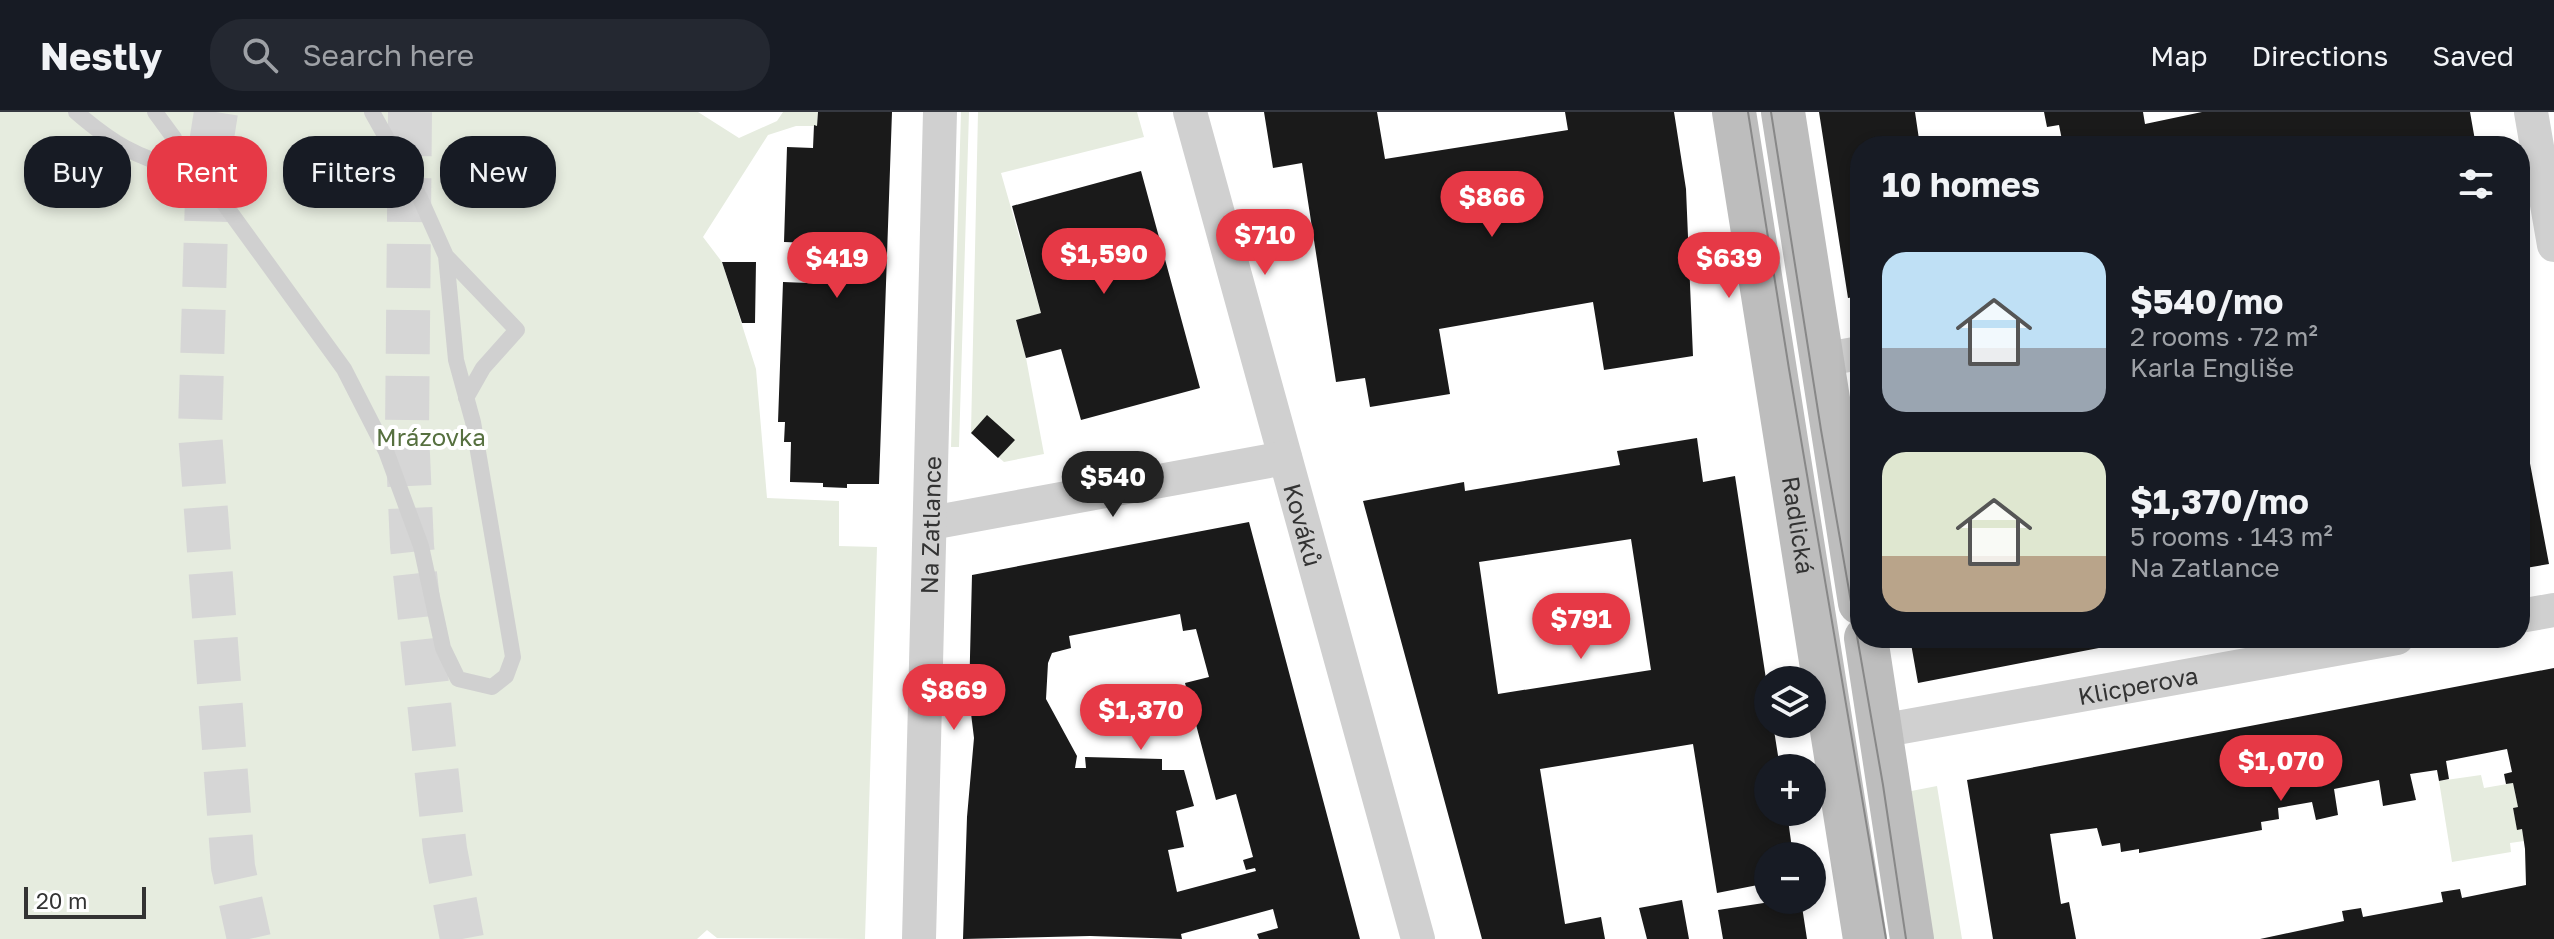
<!DOCTYPE html>
<html lang="en">
<head>
<meta charset="utf-8">
<style>
	:root { --surface:#171b24; --page:#242831; --text:#f1f3f6; --muted:#9ea1a6; --line:#363941; --accent:#e63946 }
	body { margin:0; font-family:"Golos Text",sans-serif; background:var(--page); color:var(--text); height:100vh; display:flex; flex-direction:column; font-size:30px; white-space:nowrap }
	* { box-sizing:border-box; margin:0 }
	p { font-size:26px; color:var(--muted) }
	.icon { flex:none; width:44px; height:44px; fill:none; stroke:currentColor; stroke-width:2; stroke-linecap:round; stroke-linejoin:round }
	.map { position:relative; flex:1; overflow:hidden }
	.sheet { position:absolute; left:1850px; top:24px; width:680px; height:512px; display:flex; flex-direction:column; background:var(--surface); border-radius:32px; box-shadow:0 4px 12px #0003 }
	.sheet>* { flex:none }
	.hud { position:absolute; left:24px; top:24px; width:760px; height:72px; display:flex; gap:16px }
	.controls { position:absolute; left:1754px; top:554px; display:grid; gap:16px }
	.controls a { display:grid; place-items:center; width:72px; height:72px; border-radius:50%; background:var(--surface); box-shadow:0 4px 12px #0003; font-size:40px }
	.scale { position:absolute; left:24px; bottom:20px; width:122px; box-sizing:border-box; padding-left:8px; border:4px solid #333; border-top:0; font-size:22px; line-height:28px; white-space:nowrap; color:#333; -webkit-text-stroke:6px #fff; paint-order:stroke }
	.price { position:absolute; translate:-50% -68px; padding:0 18px; border-radius:28px; background:var(--accent); color:#fff; font-size:26px; line-height:52px; filter:drop-shadow(0 2px 4px #0008) }
	.price::after { content:''; position:absolute; left:50%; top:48px; width:24px; height:18px; margin-left:-12px; background:inherit; clip-path:polygon(0 0,100% 0,50% 100%) }
	.price.active { background:#222; color:#fff }
	ul { padding:0; list-style:none }
	li { display:flex; align-items:center; gap:24px; height:200px; padding:0 32px }
	li span { display:grid; place-items:center; flex:none; width:224px; height:160px; border-radius:24px; color:#555 }
	li>.icon { margin-inline-start:auto }
	span .icon { width:96px; height:96px; fill:#fffc; stroke-width:1 }
	li b { font-size:34px }
	h2 { display:flex; justify-content:space-between; align-items:center; height:96px; padding:0 32px; font-size:34px }
	.pill { padding:0 28px; border-radius:32px; background:var(--surface); box-shadow:0 4px 12px #0003; font-size:28px; line-height:72px }
	.pill.active { background:var(--accent); color:#fff }
	header { display:flex; align-items:center; gap:48px; box-sizing:border-box; height:112px; padding:0 40px; background:var(--surface); border-bottom:2px solid var(--line) }
	header strong { font-size:38px }
	nav { display:flex; gap:44px; margin-inline-start:auto; font-size:28px }
	.search { width:560px; height:72px; background:var(--page); display:flex; align-items:center; gap:20px; box-sizing:border-box; padding:0 28px; border-radius:32px; color:var(--muted); font-size:30px }
	.map>svg:first-child { display:block }
	.green { fill:#e6ecdf }
	.building { fill:#1a1a1a; fill-rule:evenodd }
	.lines { fill:none; stroke-linecap:round; stroke-linejoin:round }
	.highway-tunnel { stroke:#d6d6d6; stroke-width:44; stroke-dasharray:44 22; stroke-linecap:butt }
	.lane { stroke:#d0d0d0; stroke-width:16 }
	.street { stroke:#d0d0d0; stroke-width:34 }
	.secondary { stroke:#bdbdbd; stroke-width:44 }
	.tram { stroke:#888; stroke-width:2 }
	.labels { text-anchor:middle; dominant-baseline:central; stroke-width:8; stroke-linejoin:round; paint-order:stroke }
	.park-label { font-size:24px; fill:#56703f; stroke:#fff }
	.street-label { font-size:24px; fill:#333; stroke:#fff }
</style>
</head>
<body>
<header>
<strong>Nestly</strong>
<div class="search"><svg class="icon" aria-label="search" viewBox="0 0 24 24"><circle cx="10" cy="10" r="6"/><path d="M15 15l6 6"/></svg>Search here</div>
<nav><a>Map</a><a>Directions</a><a>Saved</a></nav>
</header>
<div class="map">
<svg width="2554" height="827" viewBox="0 0 2554 827">
	<rect width="100%" height="100%" fill="#fff"/>
	<path class="green" d="M0 0H698L739 26 777 9 783 0H818L817 14H796L768 23 703 125 722 150 756 257 767 386 839 389V434L877 435 865 827 717 826 707 818 697 827H0Z
		M961 0H969L959 335H951Z
		M978 0H1137L1144 25 1001 61 1041 201 1016 209 1026 246 1044 342 1004 350 971 321Z
		M2481 663 2484 676 2513 671 2518 695 2513 696 2517 717H2522L2524 729 2510 731 2511 740 2452 750 2439 669Z
		M1937 674 1962 827H1925L1901 681Z"/>
	<path class="building" d="M818 0H892L879 372H847V376L823 375V371L790 370 791 330H784L785 310H778L783 170 808 171 810 131 784 130 787 35 813 36 814 13 817 14Z
		M1264 0H1377L1385 47 1568 18 1565 0H1674L1686 77 1693 244 1604 258 1593 190 1439 217 1450 282 1370 295 1365 266 1336 270 1302 51 1273 56Z
		M1819 0H1915L1920 34H1860V184L1848 186Z
		M2044 0H2143L2145 12 2202 0H2470L2476 34H2054L2053 30 2062 28 2059 13 2047 15Z
		M1141 59 1200 276 1081 308 1061 237 1026 246 1016 208 1041 201 1012 94Z
		M722 150H756L755 211H742Z
		M987 303 1015 328 998 346 971 321Z
		M2522 309 2549 452 2520 457V310Z
		M1697 326 1703 370 1735 364 1768 580V612H1773L1780 656H1768V700H1787L1793 744H1768V771L1717 781 1693 632 1540 657 1565 812 1601 805 1605 827H1482L1363 389 1464 370 1465 379 1620 353 1617 339ZM1631 427 1651 558 1498 582 1479 450Z
		M1249 410 1360 827H1259L1257 822 1278 816 1273 797 1181 822 1182 827 1090 824 963 827 967 705 974 626 969 585 972 463ZM1180 502 1183 519 1196 517 1209 565 1185 571 1216 688 1236 682 1253 745 1243 748 1246 758 1255 756 1256 759 1177 780 1168 738 1184 735 1176 699 1194 694 1184 658H1162V647L1085 645 1086 656H1075L1077 644 1046 587 1048 551 1052 541 1071 536 1069 524Z
		M1910 526H2145V527L1918 571Z
		M2554 556V827H2260L2344 809 2342 799 2361 796 2363 805 2443 790 2441 780 2460 777 2462 786 2526 773 2525 737 2522 717 2517 718 2513 696 2518 695 2513 671 2506 672 2504 662 2512 660 2507 637 2446 649 2449 667 2439 669 2437 658 2410 662 2416 688 2383 694 2379 668 2334 677 2338 703 2316 708 2312 690 2278 696 2279 707 2261 710 2262 718 2139 741V737L2121 740 2120 731 2102 734 2097 716 2050 722 2061 792 2069 790 2076 827H1993L1967 668Z
		M1682 788 1689 827H1647L1639 796Z
		M1783 788H1801L1807 827H1723L1718 798Z"/>
	<g class="lines">
		<path class="highway-tunnel" d="M216 0 208 51 200 320 233 755 249 827
			M410 0 407 320 412 434 445 737 462 827"/>
		<path class="lane" d="M76 0C113 32 136 45 183 58
			M155 0 174 26 183 58 217 82 344 257 386 339 421 434 443 536 458 567 492 575 506 564 513 545 473 310 456 248 446 144 420 86 372 0
			M446 144 517 218 483 256 466 286"/>
		<g class="street">
			<path id="s1" d="M1190 0 1418 827"/>
			<path d="M2531 0 2554 133"/>
			<path d="M1843 244 1860 241"/>
			<path d="M931 411 1285 346"/>
			<path d="M2520 504 2554 498"/>
			<path id="s2" d="M1880 619 2397 526"/>
			<path id="s3" d="M919 827 940 0"/>
		</g>
		<g class="secondary">
			<path id="s4" d="M1734 0 1865 827"/>
			<path d="M1783 0 1860 491"/>
			<path d="M1866 526 1912 827"/>
		</g>
		<path class="tram" d="M1748 0 1789 257 1886 827
			M1771 0 1821 318 1883 673 1906 827"/>
	</g>
	<g class="labels">
		<g class="park-label">
			<text x="431" y="324">Mrázovka</text>
		</g>
		<g class="street-label">
			<text stroke="none"><textPath href="#s3" startOffset="414">Na Zatlance</textPath></text>
			<text stroke="none"><textPath href="#s1" startOffset="428">Kováků</textPath></text>
			<text stroke="none"><textPath href="#s4" startOffset="418">Radlická</textPath></text>
			<text stroke="none"><textPath href="#s2" startOffset="262">Klicperova</textPath></text>
		</g>
	</g>
</svg>
<div class="controls">
<a><svg class="icon" aria-label="layers" viewBox="0 0 24 24"><path d="M12 4l9 5-9 5-9-5zM3 14l9 5 9-5"/></svg></a>
<a>+</a>
<a>−</a>
</div>
<div class="scale">20 m</div>
<b class="price" style="left:1492px;top:127px">$866</b>
<b class="price" style="left:1265px;top:165px">$710</b>
<b class="price" style="left:1104px;top:184px">$1,590</b>
<b class="price" style="left:837px;top:188px">$419</b>
<b class="price" style="left:1729px;top:188px">$639</b>
<b class="price active" style="left:1113px;top:407px">$540</b>
<b class="price" style="left:1581px;top:549px">$791</b>
<b class="price" style="left:954px;top:620px">$869</b>
<b class="price" style="left:1141px;top:640px">$1,370</b>
<b class="price" style="left:2281px;top:691px">$1,070</b>
<div class="hud">
<a class="pill">Buy</a>
<a class="pill active">Rent</a>
<a class="pill">Filters</a>
<a class="pill">New</a>
</div>
<section class="sheet">
<h2>10 homes<svg class="icon" aria-label="filters" viewBox="0 0 24 24"><path d="M4 7h16M4 17h16"/><circle cx="9" cy="7" r="2"/><circle cx="15" cy="17" r="2"/></svg></h2>
<ul>
<li><span style="background:linear-gradient(#bfe0f5 60%,#9aa5b1 0)"><svg class="icon" aria-label="home" viewBox="0 0 24 24"><path d="M3 11l9-7 9 7M6 9v11h12V9"/></svg></span><div><b>$540/mo</b><p>2 rooms · 72 m²</p><p>Karla Engliše</p></div></li>
<li><span style="background:linear-gradient(#dfe7d0 65%,#b9a48a 0)"><svg class="icon" aria-label="home" viewBox="0 0 24 24"><path d="M3 11l9-7 9 7M6 9v11h12V9"/></svg></span><div><b>$1,370/mo</b><p>5 rooms · 143 m²</p><p>Na Zatlance</p></div></li>
</ul>
</section>
</div>
</body>
</html>
